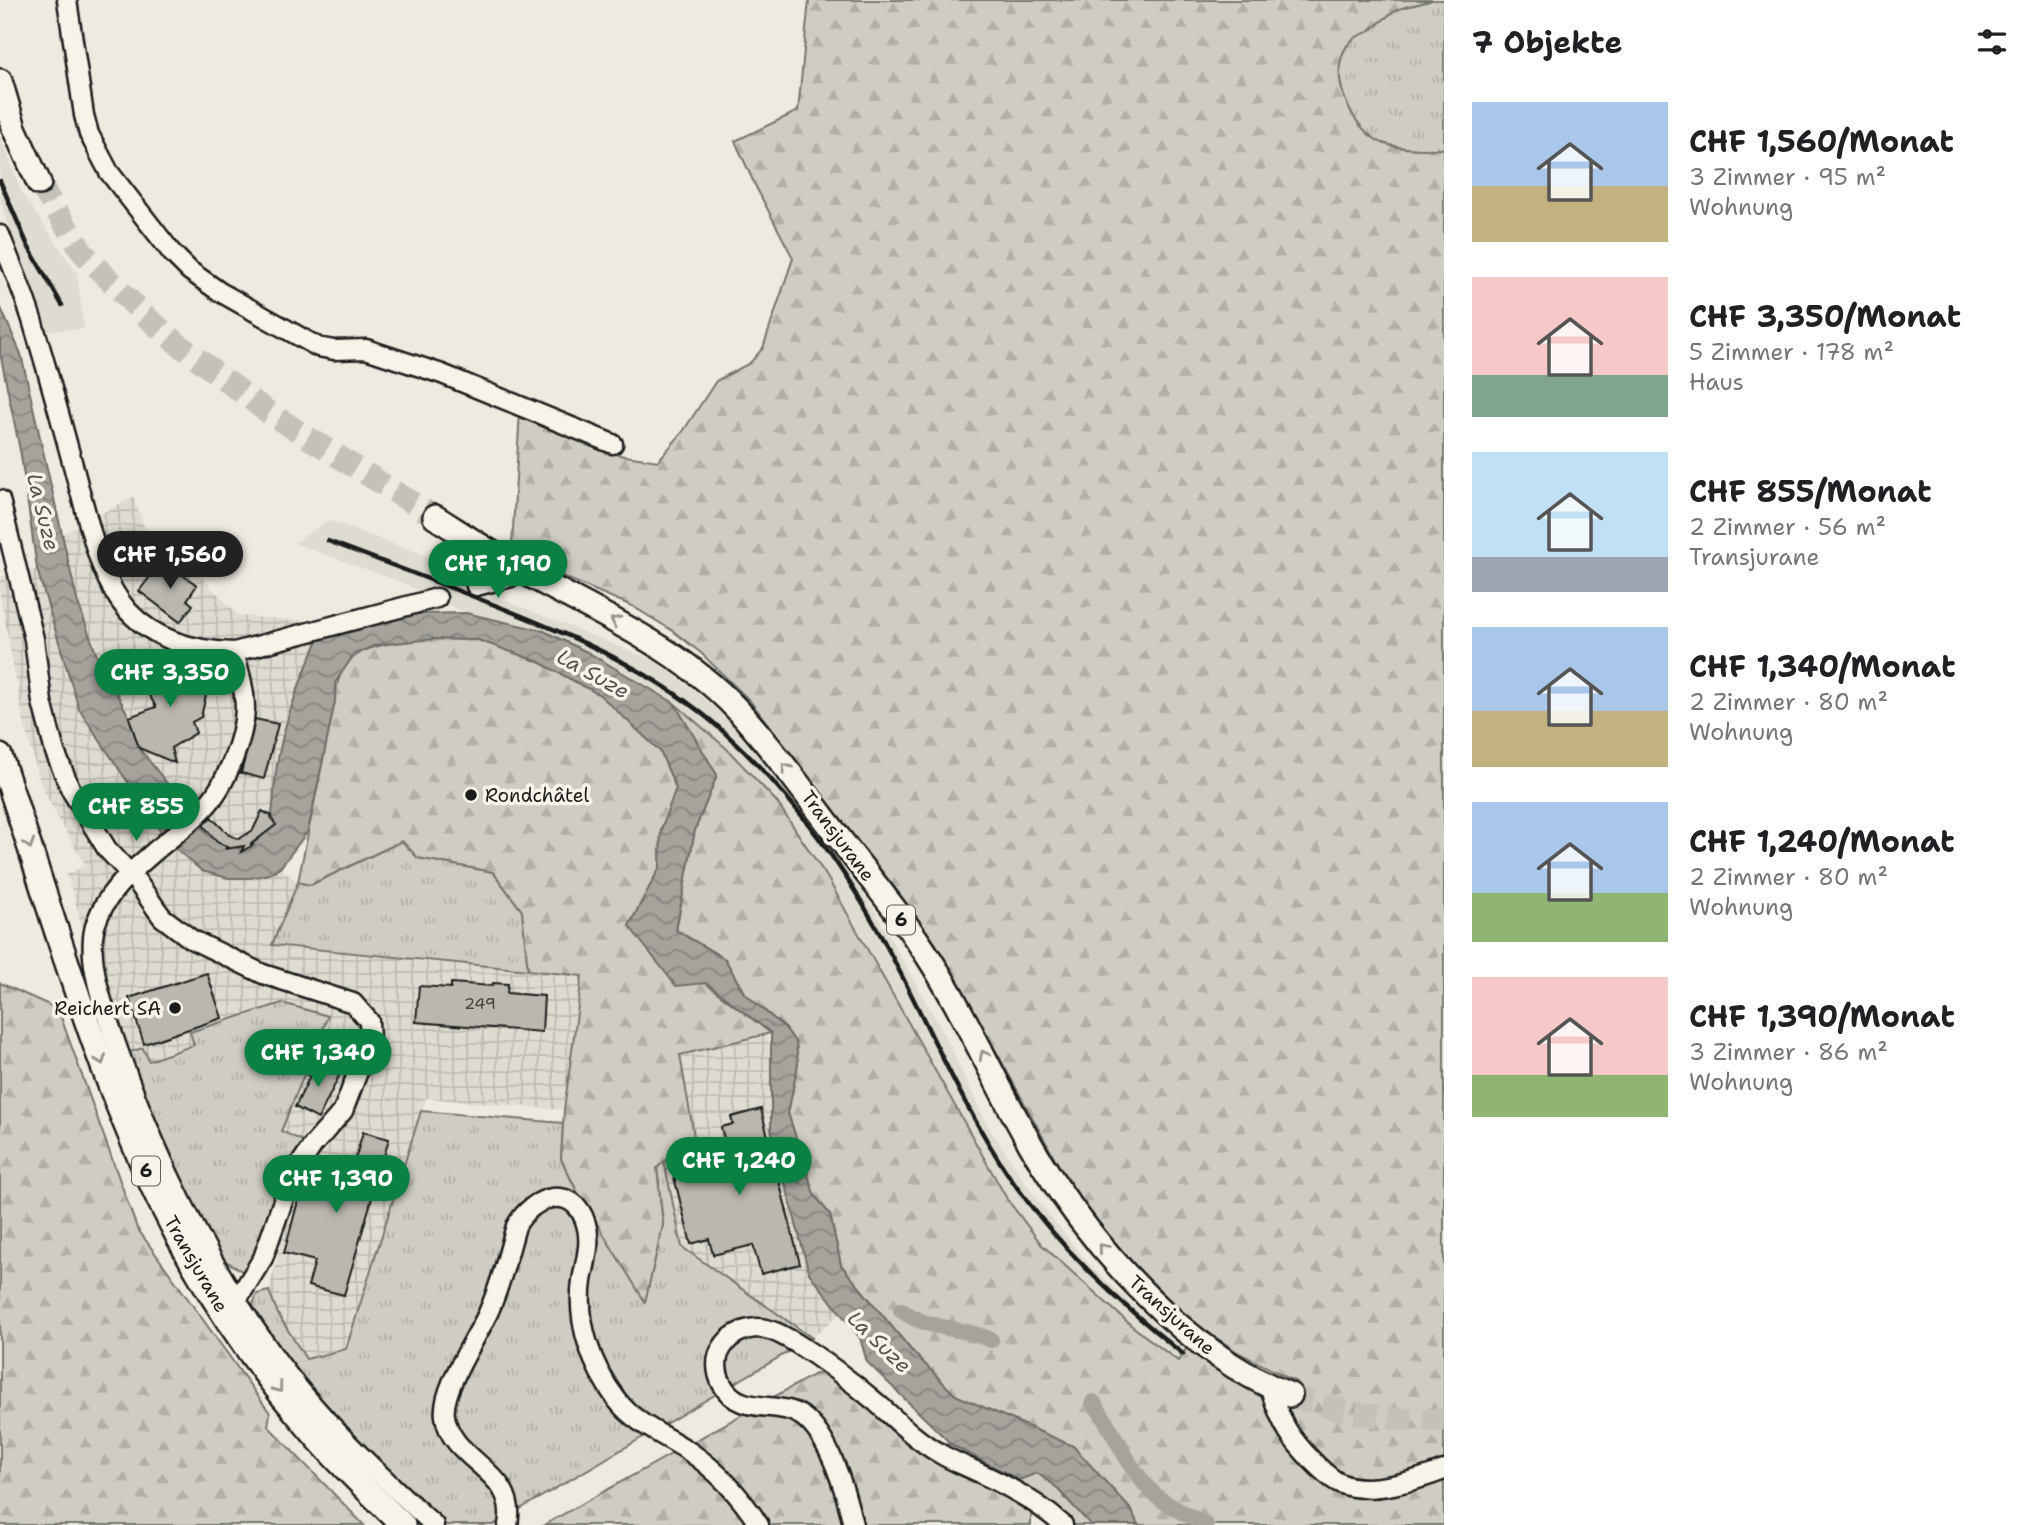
<!DOCTYPE html>
<html lang="de">
<head>
<meta charset="utf-8">
<style>
	:root { --surface:#fff; --page:#f2f2f2; --text:#202124; --muted:#757577; --accent:#0b8043 }
	body { margin:0; font-family:"Shantell Sans",sans-serif; background:var(--page); color:var(--text); height:100vh; display:flex; flex-direction:column; font-size:26px; white-space:nowrap }
	* { box-sizing:border-box; margin:0 }
	p { font-size:23px; color:var(--muted) }
	.icon { flex:none; width:38px; height:38px; fill:none; stroke:currentColor; stroke-width:2; stroke-linecap:round; stroke-linejoin:round }
	.map { position:relative; flex:1; overflow:hidden }
	.side { display:flex; flex-direction:column; background:var(--surface); width:595px }
	.side>* { flex:none }
	.price { position:absolute; translate:-50% -60px; padding:0 16px; border-radius:24px; background:var(--accent); color:#fff; font-size:23px; line-height:46px; filter:drop-shadow(0 2px 4px #0008) }
	.price::after { content:''; position:absolute; left:50%; top:42px; width:21px; height:16px; margin-left:-10px; background:inherit; clip-path:polygon(0 0,100% 0,50% 100%) }
	.price.current { background:#222; color:#fff }
	ul { padding:0; list-style:none }
	li { display:flex; align-items:center; gap:21px; height:175px; padding:0 28px }
	li span { display:grid; place-items:center; flex:none; width:196px; height:140px; border-radius:0px; color:#555 }
	li>.icon { margin-inline-start:auto }
	span .icon { width:84px; height:84px; fill:#fffc; stroke-width:1 }
	li b { font-size:30px }
	h2 { display:flex; justify-content:space-between; align-items:center; height:84px; padding:0 28px; font-size:30px }
	main { display:flex; flex:1; min-height:0 }
	.map>svg:first-child { display:block }
	.built { fill:#dedbd1 }
	.industrial { fill:url(#industrial-grid) }
	.grass { fill:url(#grass-tufts); stroke:#767470; stroke-width:2 }
	.forest { fill:url(#forest-firs); stroke:#767470; stroke-width:2 }
	.water { fill:url(#water-waves); stroke:#6f6d69; stroke-width:2 }
	.lines { fill:none; stroke-linecap:round; stroke-linejoin:round }
	.canal { stroke:#a6a39d; stroke-width:16 }
	.building { fill:#bab7af; stroke:#1c1c1c; stroke-width:2 }
	.major-tunnel { stroke:#c4c1b9; stroke-width:23; stroke-dasharray:23 11; stroke-linecap:butt }
	.minor-casing { stroke:#1c1c1c; stroke-width:23 }
	.major-casing { stroke:#1c1c1c; stroke-width:28 }
	.minor { stroke:#f7f3e8; stroke-width:18 }
	.major { stroke:#f7f3e8; stroke-width:23 }
	.rail { stroke:#1c1c1c; stroke-width:4.5 }
	.oneway { stroke:#94928c }
	.poi-dot { fill:#1c1c1c; stroke:#f7f3e8; stroke-width:2.5 }
	.labels { text-anchor:middle; dominant-baseline:central; stroke-width:7; stroke-linejoin:round; paint-order:stroke }
	.number-label { font-size:16px; fill:#444341 }
	.shield { fill:#f7f3e8; stroke:#5e5c59; stroke-width:2 }
	.shield-label { font-size:18px; font-weight:bold; fill:#1c1c1c }
	.poi-label { font-size:19px; fill:#1c1c1c; stroke:#f7f3e8; text-anchor:start }
	.street-label { font-size:19px; fill:#1c1c1c; stroke:#f7f3e8 }
	.water-label { font-size:21px; font-style:italic; fill:#535250; stroke:#f7f3e8 }
</style>
</head>
<body>
<main>
<div class="map">
<svg width="1444" height="1525" viewBox="0 0 1444 1525">
	<defs>
		<pattern id="industrial-grid" width="8" height="8" patternUnits="userSpaceOnUse" patternTransform="scale(1.75)"><rect width="8" height="8" fill="#dedbd1"/><path d="M0 4h8M4 0v8" fill="none" stroke="#bebbb3"/></pattern>
		<pattern id="grass-tufts" width="24" height="20" patternUnits="userSpaceOnUse" patternTransform="scale(1.75)"><rect width="24" height="20" fill="#cfccc3"/><path d="M3 7l-1-3M5 7V3M7 7l1-3M15 17l-1-3M17 17v-4M19 17l1-3" fill="none" stroke="#b1afa7"/></pattern>
		<pattern id="forest-firs" width="22" height="20" patternUnits="userSpaceOnUse" patternTransform="scale(1.75)"><rect width="22" height="20" fill="#cfccc3"/><path d="M5 1l3.5 6h-7zM16 11l3.5 6h-7z" fill="#b1afa7"/></pattern>
		<pattern id="water-waves" width="16" height="10" patternUnits="userSpaceOnUse" patternTransform="scale(1.75)"><rect width="16" height="10" fill="#a6a39d"/><path d="M0 5q4-4 8 0t8 0" fill="none" stroke="#86847f"/></pattern>
	</defs>
	<rect width="100%" height="100%" fill="#eeeae0"/>
	<filter id="ink" filterUnits="userSpaceOnUse"><feTurbulence type="fractalNoise" baseFrequency=".0143" numOctaves="2"/><feDisplacementMap in="SourceGraphic" scale="14" xChannelSelector="R" yChannelSelector="G"/><feConvolveMatrix kernelMatrix="1 2 1 2 8 2 1 2 1" color-interpolation-filters="sRGB"/></filter>
	<g filter="url(#ink)">
		<path class="built" d="M0 136 22 193 77 273 84 329 44 331 0 200Z
			M328 520 446 563 455 580 657 662 740 726 819 826 874 909 943 1032 988 1126 1038 1201 1088 1263 1142 1313 1188 1346 1178 1361 1132 1326 1042 1245 1007 1199 848 911 776 801 726 747 674 703 587 652 492 618 466 613 398 581 294 543Z"/>
		<path class="industrial" d="M133 497 150 541 201 577 239 616 310 621 318 640 293 698 275 777 272 816 262 836 250 846 232 848 224 846 208 835 139 748 129 717 97 656 77 600 62 534Z
			M37 569 79 709 167 841 229 878H251L269 874 280 868 298 882 273 945 582 976 564 1110 426 1098 346 1349 306 1359 278 1314 269 1291 305 1143 281 1131 327 1017 190 1032 195 1045 148 1061 143 1048 117 1056 73 893 66 875 86 865 59 821 40 782 24 722 0 595V577Z
			M767 1035 772 1057 771 1129 800 1239 809 1273 840 1313 812 1338 681 1247 664 1161 694 1136 680 1054Z"/>
		<path class="grass" d="M1431 0H1444V149C1425 149 1404 150 1385 144 1351 132 1323 69 1351 41 1356 36 1364 34 1369 31 1378 25 1386 16 1395 11 1405 5 1420 5 1431 0Z
			M402 841 418 858 493 872 522 911 528 970 272 945 298 882 311 885Z
			M282 1003 328 1016 281 1131 305 1142 253 1278 205 1248 117 1056 143 1048 149 1061 194 1045 190 1032Z
			M421 1111 563 1123 561 1159 577 1191 645 1301 663 1225 657 1167 664 1161 682 1247 812 1338 493 1525H434L424 1517 247 1320 257 1294 269 1291 278 1314 306 1359 346 1349Z"/>
		<path class="forest" d="M809 0H1431C1420 5 1405 5 1395 11 1386 16 1378 25 1369 31 1364 34 1356 36 1351 41 1323 69 1351 132 1385 144 1404 150 1425 149 1444 149V1465C1420 1474 1366 1487 1342 1476 1324 1467 1295 1430 1283 1412L1285 1402 1296 1382 1239 1353 1205 1330 1182 1312 1119 1250 1066 1179 949 966 912 912 750 701 701 653 673 631 632 606 566 578 512 546 520 410 619 455 658 461 682 433 716 381 750 363 763 348 793 258 755 185 735 141 798 111Z
			M432 639 478 640 537 661 601 695 660 751 676 788 661 830 660 867 629 926 771 1033 680 1055 694 1136 657 1168 663 1225 645 1302 577 1191 561 1159 564 1110 582 976 528 970 522 911 493 872 418 858 402 841 310 885 298 882 335 701C337 642 386 644 432 639Z
			M674 703 726 748 776 801 827 877 1007 1199 1042 1245 1132 1326 1178 1361 1188 1346 1264 1398 1331 1486 1444 1478V1525H1138L1132 1511 1073 1446 955 1395 911 1350 841 1265 830 1215 814 1194 788 1113 798 1064 796 1043 786 1029 744 993 725 959 676 930 695 830 717 775Z
			M0 983 58 1009 137 1228 270 1413 268 1426 364 1525H0Z
			M841 1372 924 1438 952 1445 1018 1480 1037 1473 1054 1485 1091 1525H1072L1040 1497 1031 1508V1525H544L815 1374Z"/>
		<path class="water" d="M0 306 21 354 77 600 97 656 129 717 139 748 208 835C224 847 244 855 261 837 275 822 273 799 275 780 280 731 298 685 318 640L326 634 417 614 466 613 544 631 587 652 674 703 717 775 695 830 676 930 725 959 744 993 786 1029 796 1043 798 1064 788 1113 814 1194 830 1215 841 1265 911 1350 955 1395 1073 1446 1132 1511 1138 1525H1091L1054 1485 1037 1473 1019 1480 952 1445 867 1362 860 1338 809 1273 771 1129V1033L706 983 676 986 629 926 660 867 661 830 676 788 660 751 600 695 537 661 478 640 432 639 376 645 354 654 335 683V701L308 831 280 868 269 874 251 878H228L202 871 167 841 79 709 37 569 21 455 0 353Z"/>
		<g class="lines">
			<path class="canal" d="M901 1310C931 1332 959 1325 991 1340
				M1093 1402C1115 1431 1127 1468 1154 1494 1169 1507 1188 1515 1206 1525"/>
		</g>
		<path class="building" d="M162 561 197 585 187 600 193 605 180 622 139 591Z
			M191 660 207 691 201 717 192 722 196 733 171 748 175 763 139 748 129 717 156 707 139 677 151 670 155 676 175 665Z
			M255 719 278 724 264 779 241 773Z
			M262 811 272 816 271 818 276 825 251 844 253 845 241 852 244 846 225 849 228 847 217 842 203 825 211 817 229 835 239 839 253 830Z
			M207 973 222 1018 144 1044 129 998Z
			M451 983 492 986 493 983 508 984 507 993 544 996 542 1032 416 1022 419 986 451 988Z
			M315 1061 341 1072 318 1119 295 1107 310 1076 307 1075Z
			M761 1109 800 1264 761 1274 753 1245 713 1255 709 1239 691 1244 674 1177 677 1162 727 1150 721 1127 733 1124 731 1117Z
			M363 1132 389 1139 344 1295 308 1286 315 1261 284 1253 304 1179 316 1161 352 1170Z"/>
		<g class="lines">
			<path class="major-tunnel" d="M39 183 83 253 144 315 178 344 269 413 435 517
				M1290 1395C1343 1413 1388 1421 1444 1420"/>
			<g class="minor-casing">
				<path id="minor" d="M67 0 84 115 89 134 109 172 172 253 190 271 220 292 318 347 334 350 366 349 384 355 442 374 613 444
					M0 235C12 267 26 297 35 330 51 382 65 435 79 488 91 528 99 579 128 611 155 640 195 651 234 652L437 598
					M0 500 34 639 42 702 55 752 71 790 107 849 135 879 162 917 191 939 263 974 353 1003 369 1021 370 1040 343 1111 313 1145 291 1178 263 1258 237 1300
					M476 586 511 577
					M234 652C239 670 245 690 245 709 244 738 226 785 206 806 191 823 172 837 155 851 130 873 107 891 96 923 84 958 106 1013 117 1047 155 1154 205 1259 271 1352 317 1417 376 1472 434 1525
					M1269 1386C1274 1401 1279 1417 1288 1431 1297 1446 1326 1478 1342 1484 1369 1495 1418 1480 1444 1470
					M508 1525C519 1470 451 1463 445 1416 441 1389 477 1338 488 1313 501 1285 508 1254 516 1226 533 1195 574 1183 586 1224 592 1243 585 1262 582 1281 576 1323 592 1367 617 1400 636 1425 665 1435 690 1452 718 1471 741 1497 759 1525
					M853 1525C846 1493 830 1436 802 1416 777 1399 739 1417 722 1384 716 1373 715 1358 722 1348 729 1336 742 1329 757 1328 771 1328 784 1336 796 1343 825 1361 851 1381 877 1403 897 1421 916 1440 939 1453 952 1461 968 1467 982 1474 1010 1487 1040 1504 1063 1525"/>
			</g>
			<g class="major-casing">
				<path id="major" d="M0 81 14 128 39 183
					M435 517C465 536 495 556 526 573 602 616 686 650 745 718 782 760 815 807 850 852 876 886 906 921 929 958 971 1023 1000 1096 1041 1162 1097 1253 1189 1355 1290 1395
					M0 756C50 905 91 1058 159 1200 198 1280 249 1358 307 1426 336 1461 370 1493 403 1525"/>
			</g>
			<use href="#minor" class="minor"/>
			<use href="#major" class="major"/>
			<path class="rail" d="M0 181 28 246 62 305
				M328 541C379 560 431 580 482 600 569 634 654 669 724 732 785 788 834 852 875 925 922 1009 957 1099 1011 1179 1059 1248 1118 1302 1183 1354"/>
		</g>
		<defs><path id="oneway-chevron" d="M-2-3.5L2.5 0L-2 3.5" fill="none" stroke-width="1.6" stroke-linecap="round" stroke-linejoin="round" transform="scale(1.75)"/></defs>
		<g class="oneway">
			<use href="#oneway-chevron" transform="translate(615 621) rotate(-152)"/>
			<use href="#oneway-chevron" transform="translate(786 768) rotate(-127)"/>
			<use href="#oneway-chevron" transform="translate(29 844) rotate(73)"/>
			<use href="#oneway-chevron" transform="translate(984 1055) rotate(-117)"/>
			<use href="#oneway-chevron" transform="translate(101 1060) rotate(70)"/>
			<use href="#oneway-chevron" transform="translate(1103 1248) rotate(-130)"/>
			<use href="#oneway-chevron" transform="translate(278 1388) rotate(53)"/>
		</g>
	</g>
	<g class="poi-dot">
		<circle cx="471" cy="795" r="7"/>
		<circle cx="175" cy="1008" r="7"/>
	</g>
	<g class="labels">
		<g class="number-label">
			<text x="480" y="1003">249</text>
		</g>
		<g class="shield">
			<rect x="887" y="905.5" width="28" height="29" rx="5"/>
			<rect x="132" y="1156.5" width="28" height="29" rx="5"/>
		</g>
		<g class="shield-label">
			<text x="901" y="920">6</text>
			<text x="146" y="1171">6</text>
		</g>
		<g class="poi-label">
			<text x="485" y="795">Rondchâtel</text>
			<text x="161" y="1008" text-anchor="end">Reichert SA</text>
		</g>
		<g class="street-label">
			<text transform="translate(838 836) rotate(53)">Transjurane</text>
			<text transform="translate(196 1264) rotate(60)">Transjurane</text>
			<text transform="translate(1172 1315) rotate(42)">Transjurane</text>
		</g>
		<g class="water-label">
			<text transform="translate(43 512) rotate(76)">La Suze</text>
			<text transform="translate(593 674) rotate(29)">La Suze</text>
			<text transform="translate(879 1342) rotate(44)">La Suze</text>
		</g>
	</g>
</svg>
<b class="price current" style="left:170px;top:591px">CHF 1,560</b>
<b class="price" style="left:498px;top:600px">CHF 1,190</b>
<b class="price" style="left:170px;top:709px">CHF 3,350</b>
<b class="price" style="left:136px;top:843px">CHF 855</b>
<b class="price" style="left:318px;top:1089px">CHF 1,340</b>
<b class="price" style="left:739px;top:1197px">CHF 1,240</b>
<b class="price" style="left:336px;top:1215px">CHF 1,390</b>
</div>
<section class="side">
<h2>7 Objekte<svg class="icon" aria-label="filters" viewBox="0 0 24 24"><path d="M4 7h16M4 17h16"/><circle cx="9" cy="7" r="2"/><circle cx="15" cy="17" r="2"/></svg></h2>
<ul>
<li><span style="background:linear-gradient(#a9c7e8 60%,#c2b280 0)"><svg class="icon" aria-label="home" viewBox="0 0 24 24"><path d="M3 11l9-7 9 7M6 9v11h12V9"/></svg></span><div><b>CHF 1,560/Monat</b><p>3 Zimmer · 95 m²</p><p>Wohnung</p></div></li>
<li><span style="background:linear-gradient(#f6c9c9 70%,#7fa58c 0)"><svg class="icon" aria-label="home" viewBox="0 0 24 24"><path d="M3 11l9-7 9 7M6 9v11h12V9"/></svg></span><div><b>CHF 3,350/Monat</b><p>5 Zimmer · 178 m²</p><p>Haus</p></div></li>
<li><span style="background:linear-gradient(#bfe0f5 75%,#9aa5b1 0)"><svg class="icon" aria-label="home" viewBox="0 0 24 24"><path d="M3 11l9-7 9 7M6 9v11h12V9"/></svg></span><div><b>CHF 855/Monat</b><p>2 Zimmer · 56 m²</p><p>Transjurane</p></div></li>
<li><span style="background:linear-gradient(#a9c7e8 60%,#c2b280 0)"><svg class="icon" aria-label="home" viewBox="0 0 24 24"><path d="M3 11l9-7 9 7M6 9v11h12V9"/></svg></span><div><b>CHF 1,340/Monat</b><p>2 Zimmer · 80 m²</p><p>Wohnung</p></div></li>
<li><span style="background:linear-gradient(#a9c7e8 65%,#8fb573 0)"><svg class="icon" aria-label="home" viewBox="0 0 24 24"><path d="M3 11l9-7 9 7M6 9v11h12V9"/></svg></span><div><b>CHF 1,240/Monat</b><p>2 Zimmer · 80 m²</p><p>Wohnung</p></div></li>
<li><span style="background:linear-gradient(#f6c9c9 70%,#8fb573 0)"><svg class="icon" aria-label="home" viewBox="0 0 24 24"><path d="M3 11l9-7 9 7M6 9v11h12V9"/></svg></span><div><b>CHF 1,390/Monat</b><p>3 Zimmer · 86 m²</p><p>Wohnung</p></div></li>
</ul>
</section>
</main>
</body>
</html>
